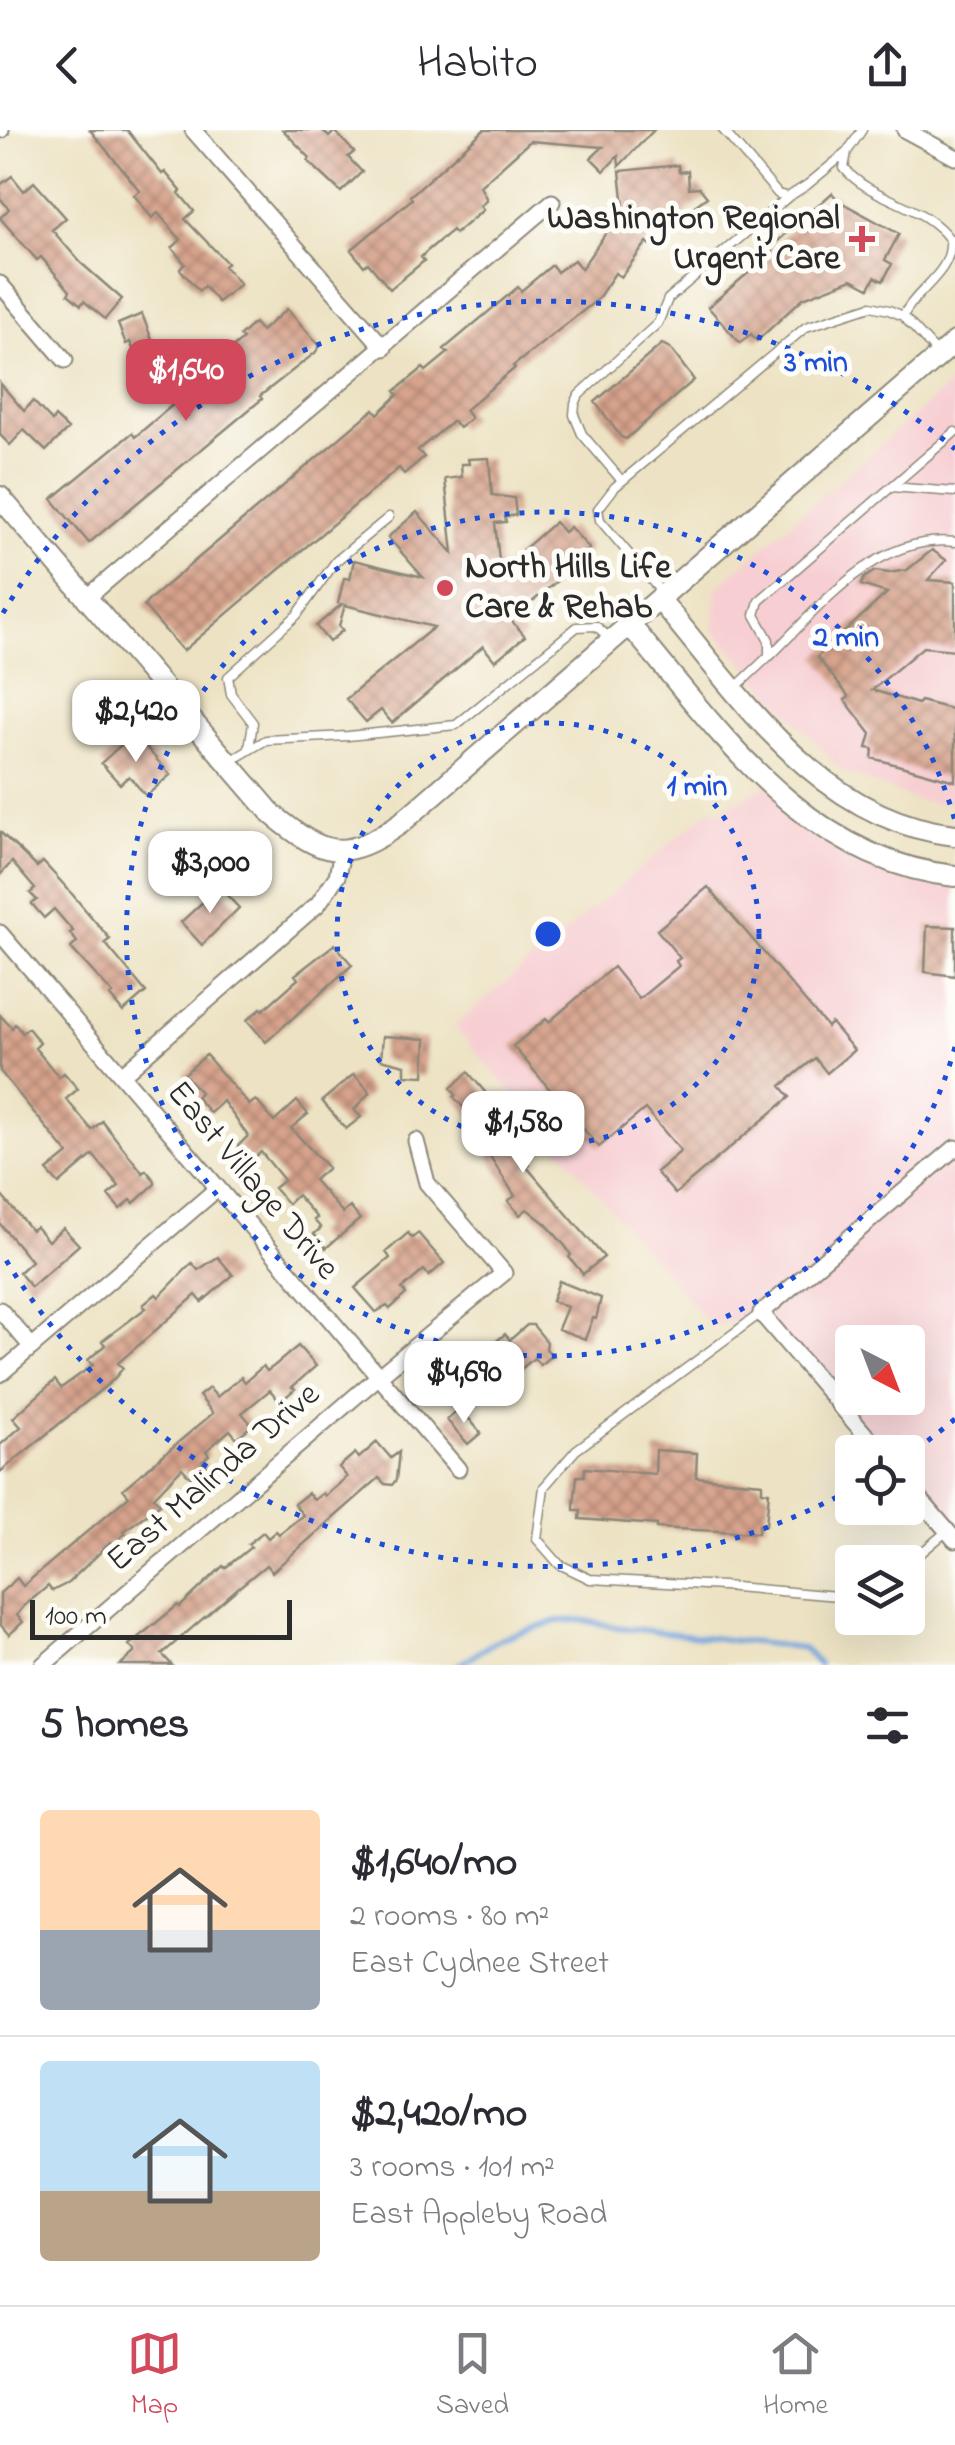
<!DOCTYPE html>
<html lang="en">
<head>
<meta charset="utf-8">
<style>
	:root { --surface:#fff; --page:#f7f7f7; --text:#2b2b33; --muted:#7c7c81; --line:#e1e1e2; --accent:#d1495b }
	body { margin:0; font-family:"Indie Flower",sans-serif; background:var(--page); color:var(--text); height:100vh; display:flex; flex-direction:column; font-size:38px; white-space:nowrap }
	* { box-sizing:border-box; margin:0 }
	p { font-size:32px; color:var(--muted) }
	.icon { flex:none; width:55px; height:55px; fill:none; stroke:currentColor; stroke-width:2; stroke-linecap:round; stroke-linejoin:round }
	.map { position:relative; height:1535px; overflow:hidden }
	.details { display:flex; flex-direction:column; background:var(--surface); flex:1 }
	.details>* { flex:none }
	.needle { width:65px; rotate:138deg }
	.tools { position:absolute; left:835px; top:1195px; display:grid; gap:20px }
	.tools a { display:grid; place-items:center; width:90px; height:90px; border-radius:10px; background:var(--surface); box-shadow:0 10px 40px #0002; font-size:50px }
	.scale { position:absolute; left:30px; bottom:25px; width:262px; box-sizing:border-box; padding-left:10px; border:5px solid #2b2b2b; border-top:0; font-size:28px; line-height:35px; white-space:nowrap; color:#2b2b2b; -webkit-text-stroke:8px #fdfcf7; paint-order:stroke }
	.price { position:absolute; translate:-50% -85px; padding:0 22px; border-radius:20px; background:#fff; color:#222; font-size:32px; line-height:65px; filter:drop-shadow(0 2px 5px #0008) }
	.price::after { content:''; position:absolute; left:50%; top:60px; width:30px; height:22px; margin-left:-15px; background:inherit; clip-path:polygon(0 0,100% 0,50% 100%) }
	.price.on { background:var(--accent); color:#fff }
	ul { padding:0; list-style:none }
	li { display:flex; align-items:center; gap:30px; height:250px; padding:0 40px }
	li+li { border-top:2px solid var(--line) }
	li span { display:grid; place-items:center; flex:none; width:280px; height:200px; border-radius:10px; color:#555 }
	li>.icon { margin-inline-start:auto }
	span .icon { width:120px; height:120px; fill:#fffc; stroke-width:1 }
	li b { font-size:42px }
	h2 { display:flex; justify-content:space-between; align-items:center; height:120px; padding:0 40px; font-size:42px }
	header { display:flex; justify-content:space-between; align-items:center; height:130px; padding:0 40px; background:var(--surface); font-size:45px; font-weight:600 }
	.tab-bar { display:flex; justify-content:space-around; align-items:center; height:140px; border-top:2px solid var(--line); background:var(--surface); font-size:28px; color:var(--muted) }
	.tab-bar a { display:grid; justify-items:center; gap:5px }
	.tab-bar .on { color:var(--accent) }
	.map>svg:first-child { display:block }
	.built { fill:#f7cfd3; fill-rule:evenodd }
	.lines { fill:none; stroke-linecap:round; stroke-linejoin:round }
	.stream { stroke:#73a5de; stroke-width:5 }
	.building { fill:url(#building-cross-hatch) }
	.service-casing { stroke:#8c8778; stroke-width:11 }
	.minor-casing { stroke:#8c8778; stroke-width:19 }
	.tertiary-casing { stroke:#8c8778; stroke-width:24 }
	.service { stroke:#fff; stroke-width:8 }
	.minor { stroke:#fff; stroke-width:15 }
	.tertiary { stroke:#fff; stroke-width:20 }
	.ring { fill:none; stroke:#1d4ed8; stroke-width:5; stroke-dasharray:5 10 }
	.poi-dot { fill:#d1495b; stroke:#fdfcf7; stroke-width:4 }
	.labels { text-anchor:middle; dominant-baseline:central; stroke-width:10; stroke-linejoin:round; paint-order:stroke }
	.poi-label { font-size:35px; font-weight:bold; fill:#2b2b2b; stroke:#fdfcf7; text-anchor:end }
	.street-label { font-size:35px; fill:#2b2b2b; stroke:#fdfcf7 }
	.centre { fill:#1d4ed8; stroke:#fdfcf7; stroke-width:5 }
	.ring-label { font-size:30px; text-anchor:middle; font-weight:bold; fill:#1d4ed8; stroke:#fdfcf7; stroke-width:10; stroke-linejoin:round; paint-order:stroke }
</style>
</head>
<body>
<header><svg class="icon" aria-label="back" viewBox="0 0 24 24"><path d="M15 5l-7 7 7 7"/></svg>Habito<svg class="icon" aria-label="share" viewBox="0 0 24 24"><path d="M12 15V3M7 8l5-5 5 5M5 13v7h14v-7"/></svg></header>
<div class="map">
<svg width="955" height="1535" viewBox="0 0 955 1535">
	<defs>
		<pattern id="building-cross-hatch" width="8" height="8" patternUnits="userSpaceOnUse" patternTransform="scale(2.5)"><rect width="8" height="8" fill="#d7a38c"/><path d="M0 0l8 8M0 8l8-8" fill="none" stroke="#af8573"/></pattern>
	</defs>
	<rect width="100%" height="100%" fill="#fdfcf7"/>
	<filter id="ink" filterUnits="userSpaceOnUse"><feTurbulence type="fractalNoise" baseFrequency=".01" numOctaves="2"/><feDisplacementMap in="SourceGraphic" scale="20" xChannelSelector="R" yChannelSelector="G"/><feConvolveMatrix kernelMatrix="1 2 1 2 8 2 1 2 1" color-interpolation-filters="sRGB"/></filter>
	<filter id="wash" filterUnits="userSpaceOnUse"><feTurbulence type="fractalNoise" baseFrequency=".0048" numOctaves="4" result="noise"/><feDisplacementMap in="SourceGraphic" scale="40" xChannelSelector="R" yChannelSelector="G"/><feGaussianBlur stdDeviation="2.25" result="paint"/><feColorMatrix in="noise" values="0 0 0 0 0 0 0 0 0 0 0 0 0 0 0 0 0 1.4 0 .05"/><feComposite in="paint" operator="in"/></filter>
	<g filter="url(#wash)">
		<rect width="100%" height="100%" fill="#ede3c4"/>
		<path class="built" d="M955 250V674L917 671 841 640 713 500 717 457Z
			M768 654 840 709 955 746V1410L908 1355V1322H880L761 1183 712 1197 454 896 712 678 717 683ZM852 1212H908V1268H852Z"/>
		<g class="lines">
			<path class="stream" d="M458 1535 501 1508 558 1491 582 1490 616 1497 804 1518 819 1535"/>
		</g>
		<g id="blocks">
			<path class="building" d="M90 0H127L162 44 165 42 181 61 179 63 194 81 185 89 227 133 224 136 240 154 218 172 204 156 199 161 180 139 185 134 172 118 181 110 158 83 152 88 134 65 140 61Z
				M283 0H322L329 7 335 1 354 22 348 27 362 42 341 62 308 31 310 28Z
				M484 0H654L619 36 618 26 604 41 591 28 603 17 530 11 480 56 487 70 480 76 483 80 455 104 452 100 426 122 421 127 424 131 390 159 368 133 364 136 351 120 412 69 410 66Z
				M678 35 679 42 688 41 689 58 699 57 707 67 688 81 677 94 665 96 651 115 647 112 621 147 615 143 597 170 513 236 515 238 465 280 471 288 459 298 453 291 418 320 424 327 404 344 399 338 183 521 144 476 150 469 374 279 378 284 398 265 395 261 423 238 426 241 448 223 444 219 518 157 521 161 552 135 557 142 574 130 581 139 624 77 620 41Z
				M12 46 24 61 34 52 66 88 52 100 81 133 122 169 105 189 84 171 81 175 68 164 70 161 41 127 37 130 0 88 9 79 0 68V55Z
				M832 63 839 71 899 104 885 130 892 134 883 151 875 147 869 158 852 149 803 168 757 211 751 204 740 213 708 177 773 122 770 118Z
				M287 179 320 216 315 223 260 266 262 269 89 413 52 369 132 303 135 307 196 255 185 241 204 225 211 236 243 209 240 206 254 193 261 201Z
				M142 184 157 223 138 230 130 212 126 214 118 194Z
				M662 214 670 218 694 250 626 309 621 307 595 272Z
				M0 253 24 281 33 271 52 291 55 287 68 299 46 321 24 300 10 315 0 305Z
				M489 328 492 365 514 368 516 385 505 387 506 392 495 393 500 440 555 392 564 402 570 397 589 418 585 427 511 490 525 506 495 531 483 516 392 593 381 580 366 592 346 569 434 497 345 475 339 496 343 500 329 512 316 496 342 474 338 473 344 448 350 449 354 430 423 447 388 407 417 382 453 423 445 349 462 347 461 334H469L468 329Z
				M932 420 946 430 928 450 955 452V520L923 517 872 560 918 574 920 571 955 580V651L872 628 873 619 867 618 871 604 845 570 849 567 817 527 887 463 861 455 864 448 875 441 889 443 907 440Z
				M134 603 170 645 146 666 129 646 120 654 101 633Z
				M0 702 37 737 43 732 66 757 110 809 105 813 146 862 123 882 110 866 113 864 71 818 77 812 70 803 73 801 54 779 44 788 32 774 37 770 30 763 35 759 12 732 0 745Z
				M219 757 239 778 202 815 181 792Z
				M708 757 827 897 831 893 854 920 827 943 815 928 781 956 790 967 675 1064 656 1042 681 1021 645 979 599 1017 513 916 546 889 549 892 613 837 639 869 679 836 676 831 680 828 657 800Z
				M927 796 955 797V846L925 842Z
				M335 814 352 835 266 912 247 890 261 878 263 880 298 849 295 845Z
				M0 885 12 898 15 894 22 903 28 898 40 913 35 918 59 947 64 943 78 959 66 969 92 1000 102 991 143 1043 146 1040 155 1051V1054L134 1073 131 1070 120 1079 108 1065 119 1056 93 1025 59 1054 47 1041 68 1024 0 941Z
				M383 906 426 909 424 946 405 945V935L381 929Z
				M206 925 249 975 256 970 274 992 297 971 308 984 291 998 328 1038 314 1050 343 1083 350 1077 360 1089 326 1118 314 1104 321 1098 314 1090 317 1088 297 1065 288 1074 274 1058 284 1050 261 1022 251 1030 238 1016 248 1006 223 971 210 983 196 967 200 962 184 944Z
				M468 942 496 975 491 979 529 1035 526 1036 604 1127 583 1144 569 1127 571 1125 566 1117 546 1094 527 1079 520 1085 508 1071 515 1066 478 1008 486 1002 454 967 456 965 451 958Z
				M354 944 370 962 354 980 361 987 346 999 322 971Z
				M0 1064 31 1100 36 1097 48 1111 63 1098 79 1115 31 1157 19 1142 31 1131 0 1094Z
				M408 1103 412 1108 418 1103 444 1133 429 1146 424 1140 402 1159 406 1164 390 1179 387 1176 376 1182 355 1158 390 1128 386 1122Z
				M218 1127 233 1145 202 1172 196 1165 118 1233 123 1238 113 1250 0 1342V1315L21 1297 13 1288 55 1250 61 1258 93 1235 88 1230 105 1215 102 1211 146 1178 143 1175 156 1164 159 1167 192 1133 198 1140Z
				M559 1151 601 1168 596 1189 593 1188 585 1209 558 1199 567 1177 552 1171Z
				M527 1195H533L547 1212 546 1219 552 1225 540 1235 534 1228 514 1245 507 1237 463 1276 444 1255 462 1237 458 1233 469 1224 472 1227 477 1222 480 1225 505 1204 510 1210Z
				M298 1216 316 1236 292 1257 295 1259 280 1272 270 1260 242 1283 252 1295 237 1308 230 1300 206 1321 209 1325 202 1331 207 1337 192 1349 182 1338 154 1367 160 1374 124 1401 126 1403 113 1414 111 1412 68 1453 52 1461 48 1456 24 1476 17 1485 23 1492 9 1505 0 1494V1463L17 1448 23 1456 129 1366 123 1359 213 1283 199 1266 209 1258 217 1267 241 1247 245 1252 263 1236 267 1241 274 1236Z
				M460 1278 481 1303 468 1314 447 1290Z
				M377 1312 391 1328 399 1322 396 1350 392 1355 385 1354 379 1348 272 1442 266 1435 238 1458 162 1524 172 1535H120L135 1522 129 1515 178 1475 180 1477 223 1436 225 1438 251 1417 248 1414 263 1402 268 1408 276 1401 279 1404 303 1385 294 1374 308 1363 314 1370 323 1363 325 1366 347 1347 339 1337 355 1323 359 1328Z
				M656 1320 697 1323 696 1347 762 1353V1361L769 1362 766 1395H759L758 1403 657 1398V1395L580 1389 581 1380H574V1376L577 1346H584L585 1338 655 1344Z"/>
		</g>
	</g>
	<g filter="url(#ink)">
		<use href="#blocks" fill-opacity="0" stroke="#8c8778" stroke-width="2.5"/>
		<g class="lines">
			<g class="service-casing">
				<path id="service" d="M723 0 778 64 788 67 807 55 847 22
					M862 0 847 22 844 38C871 71 924 73 950 110 953 143 916 159 903 186
					M622 351 582 304 574 285 575 274 579 265 658 193 668 169 788 67
					M891 357 955 362
					M662 463 600 390 598 379 615 357 806 197 871 176 889 180 903 186 939 225
					M770 526C820 477 877 403 955 412
					M735 558 769 526V510L755 485 759 471 955 302
					M249 618 253 593 231 564 228 547 297 485 336 431 389 387
					M229 632 266 610 348 606 456 595 577 497 596 496 612 510
					M761 1183 576 1320 544 1357 537 1409 559 1434 590 1449 723 1456 837 1466 852 1463
					M908 1434 947 1401"/>
			</g>
			<g class="minor-casing">
				<path id="minor" d="M0 0H1
					M193 0 384 218
					M905 0 955 27
					M0 154 65 230
					M88 467 552 72
					M0 803 458 1339
					M123 944 318 774 337 746 342 722
					M0 1180 32 1217
					M0 1244 218 1058
					M880 1322 761 1183 955 1018
					M908 1355 955 1410
					M43 1535 379 1246 504 1143 427 1053 416 1011"/>
			</g>
			<g class="tertiary-casing">
				<path id="tertiary" d="M0 367 272 684C324 727 344 733 401 693L955 212
					M659 469C739 564 819 691 955 705
					M629 494C718 599 805 731 955 746"/>
			</g>
			<use href="#service" class="service"/>
			<use href="#minor" class="minor"/>
			<use href="#tertiary" class="tertiary"/>
		</g>
	</g>
	<g class="ring">
		<circle cx="548" cy="804" r="211"/>
		<path d="M955 917A422 422 0 1 1 955 691"/>
		<path d="M955 1289A633 633 0 0 1 911 1323M850 1360A633 633 0 0 1 3 1125M3 483A633 633 0 0 1 955 319"/>
	</g>
	<g class="poi-dot">
		<path d="M857 94h10v10h10v10h-10v10h-10v-10h-10v-10h10z"/>
		<circle cx="445" cy="458" r="10"/>
	</g>
	<g class="labels">
		<g class="poi-label">
			<text x="840" y="89">Washington Regional<tspan x="840" dy="40">Urgent Care</tspan></text>
			<text x="465" y="438" text-anchor="start">North Hills Life<tspan x="465" dy="40">Care &amp; Rehab</tspan></text>
		</g>
		<g class="street-label">
			<text transform="translate(252 1051) rotate(50)">East Village Drive</text>
			<text transform="translate(214 1348) rotate(-41)">East Malinda Drive</text>
		</g>
	</g>
	<circle cx="548" cy="804" r="15" class="centre"/>
	<g class="ring-label">
		<text x="816" y="241">3 min</text>
		<text x="846" y="516">2 min</text>
		<text x="697" y="665">1 min</text>
	</g>
</svg>
<div class="tools">
<a><svg class="needle" viewBox="-14 -14 28 28"><path d="M0-13l5 13h-10z" fill="#e53935"/><path d="M0 13l5-13h-10z" fill="#7c7c81"/></svg></a>
<a><svg class="icon" aria-label="locate" viewBox="0 0 24 24"><circle cx="12" cy="12" r="6"/><path d="M12 2v4M12 18v4M2 12h4M18 12h4"/></svg></a>
<a><svg class="icon" aria-label="layers" viewBox="0 0 24 24"><path d="M12 4l9 5-9 5-9-5zM3 14l9 5 9-5"/></svg></a>
</div>
<div class="scale">100 m</div>
<b class="price on" style="left:186px;top:294px">$1,640</b>
<b class="price" style="left:136px;top:635px">$2,420</b>
<b class="price" style="left:210px;top:786px">$3,000</b>
<b class="price" style="left:523px;top:1046px">$1,580</b>
<b class="price" style="left:464px;top:1296px">$4,690</b>
</div>
<section class="details">
<h2>5 homes<svg class="icon" aria-label="filters" viewBox="0 0 24 24"><path d="M4 7h16M4 17h16"/><circle cx="9" cy="7" r="2"/><circle cx="15" cy="17" r="2"/></svg></h2>
<ul>
<li><span style="background:linear-gradient(#ffd9b3 60%,#9aa5b1 0)"><svg class="icon" aria-label="home" viewBox="0 0 24 24"><path d="M3 11l9-7 9 7M6 9v11h12V9"/></svg></span><div><b>$1,640/mo</b><p>2 rooms · 80 m²</p><p>East Cydnee Street</p></div></li>
<li><span style="background:linear-gradient(#bfe0f5 65%,#b9a48a 0)"><svg class="icon" aria-label="home" viewBox="0 0 24 24"><path d="M3 11l9-7 9 7M6 9v11h12V9"/></svg></span><div><b>$2,420/mo</b><p>3 rooms · 101 m²</p><p>East Appleby Road</p></div></li>
</ul>
</section>
<nav class="tab-bar">
<a class="on"><svg class="icon" aria-label="map" viewBox="0 0 24 24"><path d="M3 6l6-2 6 2 6-2v14l-6 2-6-2-6 2zM9 4v14M15 6v14"/></svg>Map</a>
<a><svg class="icon" aria-label="saved" viewBox="0 0 24 24"><path d="M7 4h10v16l-5-4-5 4z"/></svg>Saved</a>
<a><svg class="icon" aria-label="home" viewBox="0 0 24 24"><path d="M3 11l9-7 9 7M6 9v11h12V9"/></svg>Home</a>
</nav>
</body>
</html>
